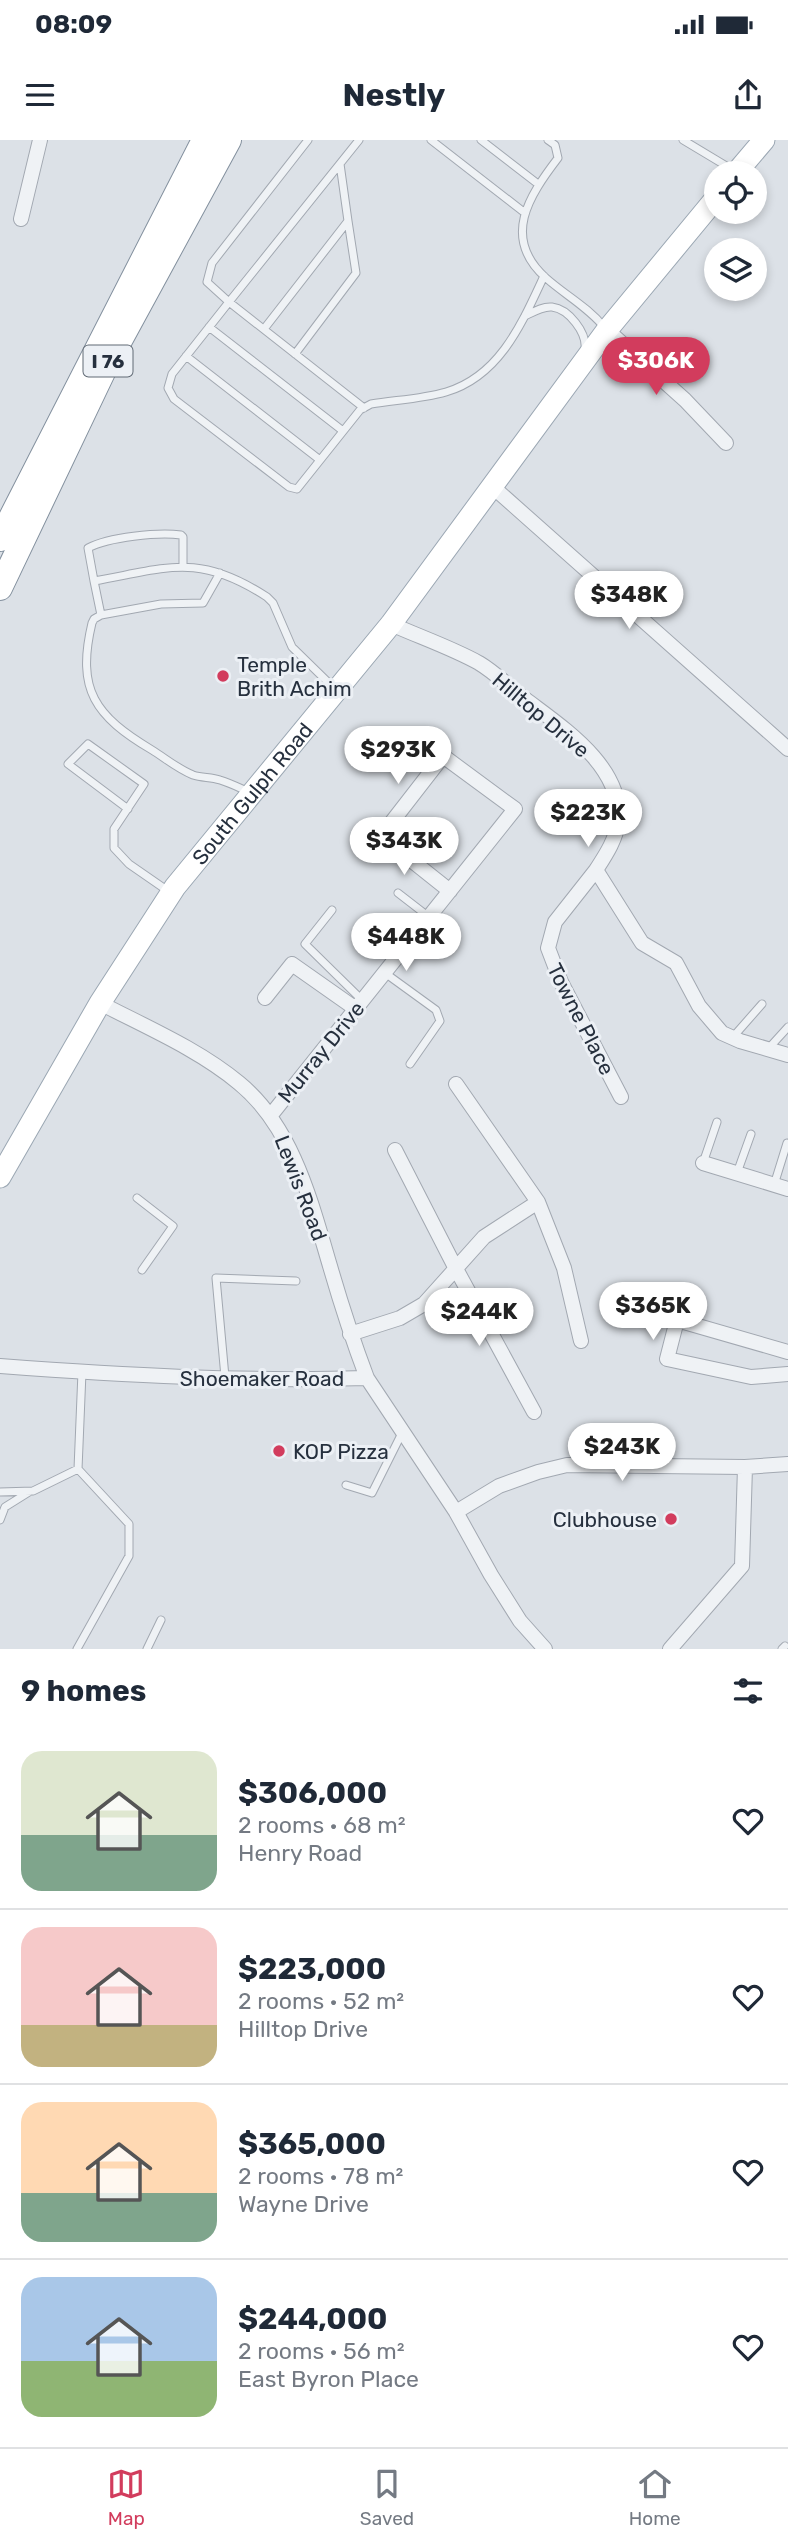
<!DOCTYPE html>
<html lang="en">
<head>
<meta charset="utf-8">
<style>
	:root { --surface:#fff; --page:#f2f2f3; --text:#1f2937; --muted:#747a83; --line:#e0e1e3; --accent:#d23c5d }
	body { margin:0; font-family:Rubik,sans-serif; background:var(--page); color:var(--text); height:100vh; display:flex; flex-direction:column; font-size:26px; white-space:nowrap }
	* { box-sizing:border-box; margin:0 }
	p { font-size:23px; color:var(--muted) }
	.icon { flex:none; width:38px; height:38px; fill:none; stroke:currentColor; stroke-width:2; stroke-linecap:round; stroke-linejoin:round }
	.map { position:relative; height:1509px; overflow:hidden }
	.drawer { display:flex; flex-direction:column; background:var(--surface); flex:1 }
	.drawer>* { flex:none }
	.tools { position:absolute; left:704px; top:21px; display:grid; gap:14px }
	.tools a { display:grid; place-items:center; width:63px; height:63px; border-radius:50%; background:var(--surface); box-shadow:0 4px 10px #0003; font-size:35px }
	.price { position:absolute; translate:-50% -60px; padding:0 16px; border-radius:24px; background:#fff; color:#222; font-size:23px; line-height:46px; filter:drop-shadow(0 2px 4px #0008) }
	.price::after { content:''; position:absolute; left:50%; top:42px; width:21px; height:16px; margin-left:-10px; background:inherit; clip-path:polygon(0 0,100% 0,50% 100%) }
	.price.on { background:var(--accent); color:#fff }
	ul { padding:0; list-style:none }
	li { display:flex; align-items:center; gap:21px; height:175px; padding:0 21px }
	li+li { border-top:2px solid var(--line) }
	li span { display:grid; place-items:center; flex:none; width:196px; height:140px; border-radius:21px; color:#555 }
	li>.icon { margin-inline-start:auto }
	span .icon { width:84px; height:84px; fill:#fffc; stroke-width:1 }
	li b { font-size:30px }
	h2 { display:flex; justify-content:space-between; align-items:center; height:84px; padding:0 21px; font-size:30px }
	.status { display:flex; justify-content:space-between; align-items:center; height:49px; padding:0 35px; background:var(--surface); direction:ltr }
	.status svg { height:19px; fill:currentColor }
	header { display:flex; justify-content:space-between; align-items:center; height:91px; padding:0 21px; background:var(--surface); font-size:32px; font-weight:700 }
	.tabs { display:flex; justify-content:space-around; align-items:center; height:98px; border-top:2px solid var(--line); background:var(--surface); font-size:19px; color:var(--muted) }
	.tabs a { display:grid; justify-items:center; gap:4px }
	.tabs .on { color:var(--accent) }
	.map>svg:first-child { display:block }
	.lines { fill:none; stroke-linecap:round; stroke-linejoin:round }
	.lane-casing { stroke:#a2a8b1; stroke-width:9 }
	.street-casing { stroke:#a2a8b1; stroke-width:16 }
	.primary-casing { stroke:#9ba7b3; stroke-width:23 }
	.highway-casing { stroke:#83909e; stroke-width:26 }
	.lane { stroke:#eff2f5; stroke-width:7 }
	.street { stroke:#eff2f5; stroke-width:14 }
	.primary { stroke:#fff; stroke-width:21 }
	.highway { stroke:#fff; stroke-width:24 }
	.poi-dot { fill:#d23c5d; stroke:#ecf0f5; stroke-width:2.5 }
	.labels { text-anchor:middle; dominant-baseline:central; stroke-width:6; stroke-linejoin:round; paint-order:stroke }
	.shield { fill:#ecf0f5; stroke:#616a75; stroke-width:2 }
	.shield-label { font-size:19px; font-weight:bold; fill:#26303e }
	.poi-label { font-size:21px; fill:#26303e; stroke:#ecf0f5; text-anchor:start }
	.street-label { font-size:21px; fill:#26303e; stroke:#ecf0f5 }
</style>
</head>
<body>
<div class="status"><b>08:09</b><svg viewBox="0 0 49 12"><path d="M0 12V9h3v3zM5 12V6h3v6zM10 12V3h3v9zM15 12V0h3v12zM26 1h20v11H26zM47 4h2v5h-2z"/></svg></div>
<header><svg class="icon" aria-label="menu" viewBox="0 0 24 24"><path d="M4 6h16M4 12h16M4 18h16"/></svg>Nestly<svg class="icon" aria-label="share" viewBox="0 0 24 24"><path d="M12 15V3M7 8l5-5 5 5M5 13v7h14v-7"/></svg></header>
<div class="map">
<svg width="788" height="1509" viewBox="0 0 788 1509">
	<rect width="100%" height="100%" fill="#dce1e7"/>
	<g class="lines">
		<g class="lane-casing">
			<path id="lane" d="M308 0 212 123 207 142 229 162 172 234 168 248 174 259 289 347 297 349 360 270 371 264C395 260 422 259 446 252 500 236 522 183 544 136
				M359 0 229 162 364 268
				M431 0 525 73
				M481 0 538 44
				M548 0 555 5 558 18C529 56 501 98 546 138 565 155 588 167 604 187
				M683 0 733 30
				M525 176C533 172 543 166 552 167 569 169 587 193 585 209
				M209 187 343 291
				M264 189 348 81 340 24
				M295 214 356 133 348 81
				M186 216 320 320
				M94 441 88 408C109 397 158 392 181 395L183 397V426
				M101 475 161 464 203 463 220 433
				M249 652C240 648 230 643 220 640 211 637 202 638 193 635 178 629 165 618 152 610 95 576 76 550 92 483L94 479 101 475 94 441C168 428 198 412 267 457L273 463 292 507 336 550
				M128 669 68 624 88 604 144 644 114 689V708L129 724 168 751
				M398 753 429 777
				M332 770 305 804 362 860
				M385 833 436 870 440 881 410 924
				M733 897 762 864
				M768 909 788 887
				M703 1023 717 982
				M737 1033 751 994
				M774 1045 787 1003
				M137 1058 173 1086 142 1130
				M225 1237 216 1138 296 1141
				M346 1345 372 1353 402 1293
				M0 1352 33 1351 78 1329 82 1232
				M0 1380 5 1367 29 1352
				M77 1509 129 1416V1384L78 1329
				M147 1509 161 1480
				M782 1509 785 1506"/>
		</g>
		<g class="street-casing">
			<path id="street" d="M21 79 40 0
				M607 190 685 260 726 303
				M493 347 788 609
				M391 484C420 497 452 508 479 523 496 533 510 548 525 559 563 588 624 627 618 682 616 700 605 716 596 730L642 803 676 823 699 866 722 893 740 901 788 915
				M596 730 555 782 548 808 561 842 621 957
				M265 858 292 824 356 869
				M100 863C146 887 198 909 239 943 293 987 311 1062 330 1126 341 1164 353 1201 367 1238
				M456 944 538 1062 564 1128 581 1201
				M271 975 515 669 443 616 381 696 450 751
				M395 1010 455 1127 534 1272
				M703 1023 788 1049
				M350 1194 400 1178 424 1164 484 1097 538 1062
				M788 1212 677 1180 667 1219 751 1237 788 1234
				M0 1226C122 1235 244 1242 367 1238L456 1372 491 1435 520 1481 545 1509
				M456 1372 499 1346 538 1332 567 1325 745 1327 788 1324
				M670 1509 742 1426 745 1327"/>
		</g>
		<g class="primary-casing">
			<g id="primary">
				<path d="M736 33 764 0"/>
				<path id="s1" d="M0 1037 100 863 175 747 391 484 607 190 716 58"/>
			</g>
		</g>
		<g class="highway-casing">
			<path id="highway" d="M0 399 204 0
				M0 448 105 228 229 0"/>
		</g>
		<use href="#lane" class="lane"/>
		<use href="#street" class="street"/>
		<use href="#primary" class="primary"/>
		<use href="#highway" class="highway"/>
	</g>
	<g class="poi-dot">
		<circle cx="223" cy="536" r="7"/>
		<circle cx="279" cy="1311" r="7"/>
		<circle cx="671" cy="1379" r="7"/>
	</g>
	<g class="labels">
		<rect class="shield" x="83.5" y="205.5" width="49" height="31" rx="5"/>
		<g class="shield-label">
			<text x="108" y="221">I 76</text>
		</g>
		<g class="poi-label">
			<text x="237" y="524">Temple<tspan x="237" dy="24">Brith Achim</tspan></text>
			<text x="293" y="1311">KOP Pizza</text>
			<text x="657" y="1379" text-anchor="end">Clubhouse</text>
		</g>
		<g class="street-label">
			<text transform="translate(541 575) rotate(40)">Hilltop Drive</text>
			<text stroke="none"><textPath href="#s1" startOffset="460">South Gulph Road</textPath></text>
			<text transform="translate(581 879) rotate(63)">Towne Place</text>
			<text transform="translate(321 912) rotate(-51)">Murray Drive</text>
			<text transform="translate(301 1048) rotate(69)">Lewis Road</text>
			<text x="262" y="1238">Shoemaker Road</text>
		</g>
	</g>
</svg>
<div class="tools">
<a><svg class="icon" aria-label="locate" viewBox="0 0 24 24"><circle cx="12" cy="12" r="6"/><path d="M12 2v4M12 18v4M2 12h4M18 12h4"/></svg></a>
<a><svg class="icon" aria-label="layers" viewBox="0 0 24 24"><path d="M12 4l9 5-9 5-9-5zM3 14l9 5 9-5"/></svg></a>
</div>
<b class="price on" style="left:656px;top:257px">$306K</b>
<b class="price" style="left:629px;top:491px">$348K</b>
<b class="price" style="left:398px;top:646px">$293K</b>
<b class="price" style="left:588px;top:709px">$223K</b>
<b class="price" style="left:404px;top:737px">$343K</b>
<b class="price" style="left:406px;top:833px">$448K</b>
<b class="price" style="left:653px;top:1202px">$365K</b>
<b class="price" style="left:479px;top:1208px">$244K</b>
<b class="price" style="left:622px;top:1343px">$243K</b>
</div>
<section class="drawer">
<h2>9 homes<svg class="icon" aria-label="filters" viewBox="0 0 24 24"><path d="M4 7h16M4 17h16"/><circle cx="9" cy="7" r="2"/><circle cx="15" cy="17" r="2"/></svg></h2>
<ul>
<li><span style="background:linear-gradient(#dfe7d0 60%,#7fa58c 0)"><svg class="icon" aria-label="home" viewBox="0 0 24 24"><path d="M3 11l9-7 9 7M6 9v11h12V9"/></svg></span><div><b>$306,000</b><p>2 rooms · 68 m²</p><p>Henry Road</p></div><svg class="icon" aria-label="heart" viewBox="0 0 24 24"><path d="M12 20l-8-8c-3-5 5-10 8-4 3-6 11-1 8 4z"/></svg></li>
<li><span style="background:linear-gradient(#f6c9c9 70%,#c2b280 0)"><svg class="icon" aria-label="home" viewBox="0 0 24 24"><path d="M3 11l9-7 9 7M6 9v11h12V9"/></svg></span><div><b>$223,000</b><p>2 rooms · 52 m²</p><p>Hilltop Drive</p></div><svg class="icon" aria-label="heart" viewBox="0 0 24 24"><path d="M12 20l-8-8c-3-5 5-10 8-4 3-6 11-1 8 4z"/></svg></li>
<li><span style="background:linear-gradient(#ffd9b3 65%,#7fa58c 0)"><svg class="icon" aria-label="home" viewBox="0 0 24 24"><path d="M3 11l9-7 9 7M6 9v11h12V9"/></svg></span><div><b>$365,000</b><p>2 rooms · 78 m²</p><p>Wayne Drive</p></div><svg class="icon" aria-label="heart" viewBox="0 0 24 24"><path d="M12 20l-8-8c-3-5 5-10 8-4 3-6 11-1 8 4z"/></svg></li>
<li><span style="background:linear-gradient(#a9c7e8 60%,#8fb573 0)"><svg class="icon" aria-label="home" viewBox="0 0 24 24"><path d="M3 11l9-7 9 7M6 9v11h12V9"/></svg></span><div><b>$244,000</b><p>2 rooms · 56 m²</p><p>East Byron Place</p></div><svg class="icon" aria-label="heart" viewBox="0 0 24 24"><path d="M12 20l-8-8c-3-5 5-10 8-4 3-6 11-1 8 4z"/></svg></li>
</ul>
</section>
<nav class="tabs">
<a class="on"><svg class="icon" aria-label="map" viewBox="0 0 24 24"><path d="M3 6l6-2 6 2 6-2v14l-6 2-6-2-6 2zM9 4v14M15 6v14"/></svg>Map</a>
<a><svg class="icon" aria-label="saved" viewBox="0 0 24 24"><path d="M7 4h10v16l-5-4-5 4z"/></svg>Saved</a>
<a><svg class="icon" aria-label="home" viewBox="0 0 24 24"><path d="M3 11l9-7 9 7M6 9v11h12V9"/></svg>Home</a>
</nav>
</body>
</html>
